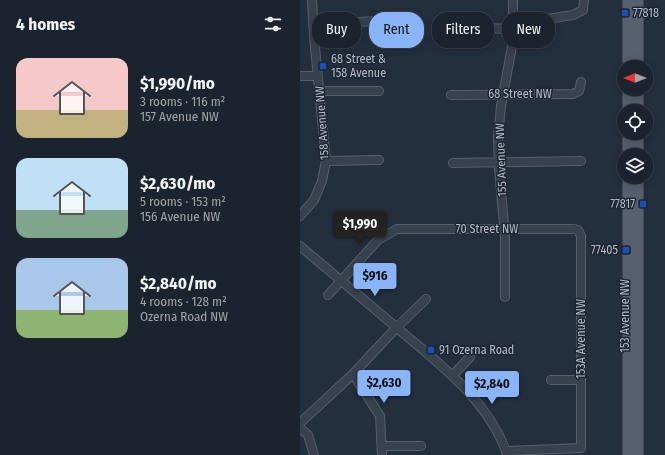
<!DOCTYPE html>
<html lang="en">
<head>
<meta charset="utf-8">
<style>
	:root { --surface:#1b232e; --page:#242b36; --text:#f1f3f6; --muted:#a0a4aa; --line:#39404a; --accent:#8ab4f8 }
	body { margin:0; font-family:"Fira Sans Condensed",sans-serif; background:var(--page); color:var(--text); height:100vh; display:flex; flex-direction:column; font-size:15px; white-space:nowrap }
	* { box-sizing:border-box; margin:0 }
	p { font-size:13px; color:var(--muted) }
	.icon { flex:none; width:22px; height:22px; fill:none; stroke:currentColor; stroke-width:2; stroke-linecap:round; stroke-linejoin:round }
	.map { position:relative; flex:1; overflow:hidden }
	.side { display:flex; flex-direction:column; background:var(--surface); width:300px }
	.side>* { flex:none }
	.banner { position:absolute; left:12px; top:12px; width:293px; height:36px; display:flex; gap:8px }
	.needle { width:26px; rotate:270deg }
	.buttons { position:absolute; left:317px; top:60px; display:grid; gap:8px }
	.buttons a { display:grid; place-items:center; width:36px; height:36px; border-radius:50%; background:var(--surface); box-shadow:0 2px 10px #0003,0 0 0 1px var(--line); font-size:20px }
	.price { position:absolute; translate:-50% -34px; padding:0 9px; border-radius:4px; background:var(--accent); color:#111; font-size:13px; line-height:26px; filter:drop-shadow(0 1px 2px #0008) }
	.price::after { content:''; position:absolute; left:50%; top:24px; width:12px; height:9px; margin-left:-6px; background:inherit; clip-path:polygon(0 0,100% 0,50% 100%) }
	.price.selected { background:#222; color:#fff }
	ul { padding:0; list-style:none }
	li { display:flex; align-items:center; gap:12px; height:100px; padding:0 16px }
	li span { display:grid; place-items:center; flex:none; width:112px; height:80px; border-radius:12px; color:#555 }
	li>.icon { margin-inline-start:auto }
	span .icon { width:48px; height:48px; fill:#fffc; stroke-width:1 }
	li b { font-size:17px }
	h2 { display:flex; justify-content:space-between; align-items:center; height:48px; padding:0 16px; font-size:17px }
	.chip { padding:0 14px; border-radius:16px; background:var(--surface); box-shadow:0 2px 10px #0003,0 0 0 1px var(--line); font-size:14px; line-height:36px }
	.chip.selected { background:var(--accent); color:#111 }
	main { display:flex; flex:1; min-height:0 }
	.map>svg:first-child { display:block }
	.lines { fill:none; stroke-linecap:round; stroke-linejoin:round }
	.minor-casing { stroke:#565f6c; stroke-width:10 }
	.major-casing { stroke:#414a57; stroke-width:12 }
	.minor { stroke:#38414e; stroke-width:8 }
	.major { stroke:#56606e; stroke-width:10 }
	.transit-dot { fill:#1a4fb4; stroke:#1d2633; stroke-width:1.5 }
	.labels { text-anchor:middle; dominant-baseline:central; stroke-width:3; stroke-linejoin:round; paint-order:stroke }
	.poi-label { font-size:12px; fill:#b4bcc9; stroke:#1d2633; text-anchor:start }
	.street-label { font-size:12px; fill:#b4bcc9; stroke:#1d2633 }
</style>
</head>
<body>
<main>
<section class="side">
<h2>4 homes<svg class="icon" aria-label="filters" viewBox="0 0 24 24"><path d="M4 7h16M4 17h16"/><circle cx="9" cy="7" r="2"/><circle cx="15" cy="17" r="2"/></svg></h2>
<ul>
<li><span style="background:linear-gradient(#f6c9c9 65%,#c2b280 0)"><svg class="icon" aria-label="home" viewBox="0 0 24 24"><path d="M3 11l9-7 9 7M6 9v11h12V9"/></svg></span><div><b>$1,990/mo</b><p>3 rooms · 116 m²</p><p>157 Avenue NW</p></div></li>
<li><span style="background:linear-gradient(#bfe0f5 65%,#7fa58c 0)"><svg class="icon" aria-label="home" viewBox="0 0 24 24"><path d="M3 11l9-7 9 7M6 9v11h12V9"/></svg></span><div><b>$2,630/mo</b><p>5 rooms · 153 m²</p><p>156 Avenue NW</p></div></li>
<li><span style="background:linear-gradient(#a9c7e8 65%,#8fb573 0)"><svg class="icon" aria-label="home" viewBox="0 0 24 24"><path d="M3 11l9-7 9 7M6 9v11h12V9"/></svg></span><div><b>$2,840/mo</b><p>4 rooms · 128 m²</p><p>Ozerna Road NW</p></div></li>
</ul>
</section>
<div class="map">
<svg width="365" height="455" viewBox="0 0 365 455">
	<rect width="100%" height="100%" fill="#242f3e"/>
	<g class="lines">
		<g class="minor-casing">
			<path id="minor" d="M13 24 79 21
				M214 24 273 15 283 10 284 0
				M151 27 214 29
				M0 76H18
				M19 91H79
				M151 95 273 94 279 91 281 82
				M26 161 79 160
				M153 163 281 161
				M0 216 14 200 22 181 26 161 14 37 12 0
				M0 246C32 273 64 300 96 327 139 364 188 399 207 454
				M28 295 78 240 97 229H274L278 230 281 236V448L206 451
				M205 297V236L199 168 198 137 201 106 213 41V0
				M53 374 80 416 82 455
				M153 375 170 357
				M251 380H281
				M0 423 53 374 96 328 126 299
				M0 428 8 435 14 455
				M82 446H121"/>
		</g>
		<g class="major-casing">
			<path id="major" d="M328 67V0
				M338 67V0
				M328 111V89
				M338 111V89
				M328 155V133
				M338 155V133
				M328 177V455
				M338 177V455"/>
		</g>
		<use href="#minor" class="minor"/>
		<use href="#major" class="major"/>
	</g>
	<g class="transit-dot">
		<rect x="321" y="9" width="8" height="8" rx="2"/>
		<rect x="19" y="62" width="8" height="8" rx="2"/>
		<rect x="339" y="200" width="8" height="8" rx="2"/>
		<rect x="322" y="246" width="8" height="8" rx="2"/>
		<rect x="127" y="346" width="8" height="8" rx="2"/>
	</g>
	<g class="labels">
		<g class="poi-label">
			<text x="333" y="13">77818</text>
			<text x="31" y="59">68 Street &amp;<tspan x="31" dy="14">158 Avenue</tspan></text>
			<text x="335" y="204" text-anchor="end">77817</text>
			<text x="318" y="250" text-anchor="end">77405</text>
			<text x="139" y="350">91 Ozerna Road</text>
		</g>
		<g class="street-label">
			<text x="220" y="94">68 Street NW</text>
			<text transform="translate(22 123) rotate(-94)">158 Avenue NW</text>
			<text transform="translate(201 160) rotate(-92)">155 Avenue NW</text>
			<text x="187" y="229">70 Street NW</text>
			<text transform="translate(325 316) rotate(-90)">153 Avenue NW</text>
			<text transform="translate(281 339) rotate(-90)">153A Avenue NW</text>
		</g>
	</g>
</svg>
<div class="buttons">
<a><svg class="needle" viewBox="-14 -14 28 28"><path d="M0-13l5 13h-10z" fill="#e53935"/><path d="M0 13l5-13h-10z" fill="#a0a4aa"/></svg></a>
<a><svg class="icon" aria-label="locate" viewBox="0 0 24 24"><circle cx="12" cy="12" r="6"/><path d="M12 2v4M12 18v4M2 12h4M18 12h4"/></svg></a>
<a><svg class="icon" aria-label="layers" viewBox="0 0 24 24"><path d="M12 4l9 5-9 5-9-5zM3 14l9 5 9-5"/></svg></a>
</div>
<b class="price selected" style="left:60px;top:245px">$1,990</b>
<b class="price" style="left:75px;top:297px">$916</b>
<b class="price" style="left:84px;top:404px">$2,630</b>
<b class="price" style="left:192px;top:405px">$2,840</b>
<div class="banner">
<a class="chip">Buy</a>
<a class="chip selected">Rent</a>
<a class="chip">Filters</a>
<a class="chip">New</a>
</div>
</div>
</main>
</body>
</html>
